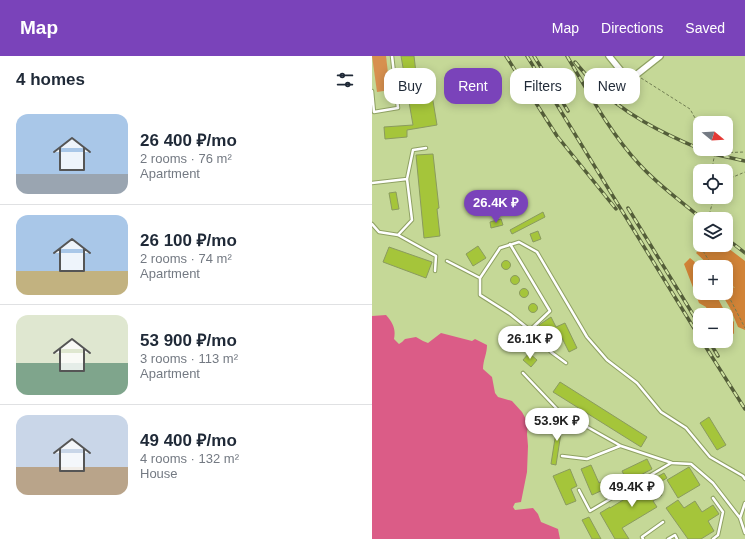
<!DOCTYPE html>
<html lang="en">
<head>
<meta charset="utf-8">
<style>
	:root { --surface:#fff; --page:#f2f2f3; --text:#1f2937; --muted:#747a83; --line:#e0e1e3; --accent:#7a43ba }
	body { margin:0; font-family:Helvetica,sans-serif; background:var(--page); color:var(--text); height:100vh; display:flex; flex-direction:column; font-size:15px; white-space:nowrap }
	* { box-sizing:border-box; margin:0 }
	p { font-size:13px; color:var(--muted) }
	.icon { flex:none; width:22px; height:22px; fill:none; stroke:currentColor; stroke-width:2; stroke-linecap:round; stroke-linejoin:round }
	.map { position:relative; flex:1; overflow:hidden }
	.sheet { display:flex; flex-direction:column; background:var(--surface); width:372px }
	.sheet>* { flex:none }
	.hud { position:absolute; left:12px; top:12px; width:301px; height:36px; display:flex; gap:8px }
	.needle { width:26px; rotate:108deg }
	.fabs { position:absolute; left:321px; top:60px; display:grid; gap:8px }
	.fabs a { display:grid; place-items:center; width:40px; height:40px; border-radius:8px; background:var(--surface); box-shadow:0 2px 10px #0003; font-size:20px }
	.price { position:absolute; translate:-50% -34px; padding:0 9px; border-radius:14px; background:#fff; color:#222; font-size:13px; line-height:26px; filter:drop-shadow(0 1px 2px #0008) }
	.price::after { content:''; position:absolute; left:50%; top:24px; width:12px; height:9px; margin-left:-6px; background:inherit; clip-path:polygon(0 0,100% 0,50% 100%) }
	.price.on { background:var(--accent); color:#fff }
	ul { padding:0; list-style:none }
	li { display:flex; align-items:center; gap:12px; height:100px; padding:0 16px }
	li+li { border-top:1px solid var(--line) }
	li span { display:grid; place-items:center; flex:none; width:112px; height:80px; border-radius:12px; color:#555 }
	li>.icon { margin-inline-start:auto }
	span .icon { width:48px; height:48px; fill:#fffc; stroke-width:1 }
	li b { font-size:17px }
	h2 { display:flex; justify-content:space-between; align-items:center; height:48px; padding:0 16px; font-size:17px }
	.pill { padding:0 14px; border-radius:12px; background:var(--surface); box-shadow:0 2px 10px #0003; font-size:14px; line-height:36px }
	.pill.on { background:var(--accent); color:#fff }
	header { display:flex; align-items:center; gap:24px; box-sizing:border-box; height:56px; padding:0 20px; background:var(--accent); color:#fff }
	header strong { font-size:19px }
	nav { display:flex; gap:22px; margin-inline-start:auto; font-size:14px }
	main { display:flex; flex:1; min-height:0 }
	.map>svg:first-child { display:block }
	.green { fill:#d7904f }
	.forest { fill:#d18337 }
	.water { fill:#db5c87 }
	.building { fill:#a5c53a; stroke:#8a9b5e }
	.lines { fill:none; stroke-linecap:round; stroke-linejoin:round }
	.service-casing { stroke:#8fa163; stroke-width:4.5 }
	.minor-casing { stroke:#8fa163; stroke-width:8 }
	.path { stroke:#717e52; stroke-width:1; stroke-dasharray:3 2; stroke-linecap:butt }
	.service { stroke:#fff; stroke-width:2.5 }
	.minor { stroke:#fff; stroke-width:5.5 }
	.rail-casing { stroke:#545e39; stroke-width:3.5 }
	.rail { stroke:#d2e5a4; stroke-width:2; stroke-dasharray:6; stroke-linecap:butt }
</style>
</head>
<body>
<header>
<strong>Map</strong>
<nav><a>Map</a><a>Directions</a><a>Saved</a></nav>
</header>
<main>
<section class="sheet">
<h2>4 homes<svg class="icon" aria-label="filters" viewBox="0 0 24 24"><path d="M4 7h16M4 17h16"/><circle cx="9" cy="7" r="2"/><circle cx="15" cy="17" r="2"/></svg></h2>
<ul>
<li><span style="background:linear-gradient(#a9c7e8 75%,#9aa5b1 0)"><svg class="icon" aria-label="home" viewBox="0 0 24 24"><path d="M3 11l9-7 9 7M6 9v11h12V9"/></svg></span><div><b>26 400 ₽/mo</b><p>2 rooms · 76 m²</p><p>Apartment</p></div></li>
<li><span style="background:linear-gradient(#a9c7e8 70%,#c2b280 0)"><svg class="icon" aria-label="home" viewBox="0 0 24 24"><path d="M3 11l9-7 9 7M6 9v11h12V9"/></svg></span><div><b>26 100 ₽/mo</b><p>2 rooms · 74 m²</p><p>Apartment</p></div></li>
<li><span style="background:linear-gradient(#dfe7d0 60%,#7fa58c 0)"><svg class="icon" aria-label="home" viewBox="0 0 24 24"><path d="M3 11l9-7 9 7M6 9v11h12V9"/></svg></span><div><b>53 900 ₽/mo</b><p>3 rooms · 113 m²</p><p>Apartment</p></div></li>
<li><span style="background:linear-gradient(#c9d6e8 65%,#b9a48a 0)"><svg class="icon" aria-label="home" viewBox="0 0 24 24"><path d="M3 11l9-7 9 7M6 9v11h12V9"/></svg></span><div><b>49 400 ₽/mo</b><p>4 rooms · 132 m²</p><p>House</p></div></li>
</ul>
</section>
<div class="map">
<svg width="373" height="483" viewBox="0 0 373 483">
	<rect width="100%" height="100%" fill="#c5d897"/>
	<path class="green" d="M0 0H14L18 34 5 36Z"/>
	<path class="forest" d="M332 189H352L373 205V274L366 271 358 252 349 237H354V228L363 232 354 224V211H339L324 197Z
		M318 202 329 211 328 237H343L352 254 362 266V278L354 273V259H337L334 251 327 247 312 208Z"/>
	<path class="water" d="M14 259C21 267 24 273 22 283L27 288 30 286 33 283 44 281 51 285 56 287 69 277 100 285 103 283 115 289C115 298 111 304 111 313L120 321 123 337 126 341 140 345 150 356 156 367 155 378 156 390 155 416 149 446 143 447 141 451 143 454 161 452 166 458 169 466 186 473 188 483H0V260Z"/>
	<path class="building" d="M29 0H42L44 17 56 15 65 69 35 74V81L13 83 12 71 41 69Z
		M61 98 67 152 65 153 68 180 52 182 44 99Z
		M24 136 27 153 20 154 17 137Z
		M171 156 173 161 140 178 138 174Z
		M129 163 131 169 119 172 118 166Z
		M166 175 169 183 161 186 158 178Z
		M106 190 114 202 101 210 94 198Z
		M17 191 60 206 54 222 11 206Z
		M129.5 209a4.5 4.5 0 1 1 9 0a4.5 4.5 0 1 1-9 0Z
		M138.5 224a4.5 4.5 0 1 1 9 0a4.5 4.5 0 1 1-9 0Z
		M147.5 237a4.5 4.5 0 1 1 9 0a4.5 4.5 0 1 1-9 0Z
		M156.5 252a4.5 4.5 0 1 1 9 0a4.5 4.5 0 1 1-9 0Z
		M179 261 184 271 193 267 205 292 197 296 190 282 178 289 167 269Z
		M157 297 165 304 159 311 151 304Z
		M188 326 275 381 269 391 181 336Z
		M337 361 354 389 345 394 328 367Z
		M186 363 191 364 184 409 179 408Z
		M275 403 280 413 263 422 264 424 257 429 250 415Z
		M219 409 227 427 239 421 244 431 234 436 233 433 220 439 209 413Z
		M317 411 328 429 306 442 295 424Z
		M198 413 205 430 199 433 204 445 194 449 181 420Z
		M292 417 295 422 283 429 290 439 281 445 285 451 250 472 257 483H243L228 457 238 451V452L261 438 259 434 267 429 269 434 279 428 278 425Z
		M306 444 312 452 323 445 330 456 341 449 347 458 336 465 342 475 329 483H316L294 452Z
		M217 461 229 483H220L210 464Z"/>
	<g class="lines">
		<g class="service-casing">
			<path id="service" d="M0 35 2 56 26 52 20 0
				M0 127 35 123
				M0 168 7 176 26 179 40 164 35 123 41 94 54 92
				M26 179 64 200 63 215
				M138 188 178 255 158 274
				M75 205 108 222
				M194 307 179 296 158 274 138 258 108 239V222L128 192 147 186 165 196 215 281 235 304 265 327 289 356 314 372 338 401 371 420 373 423
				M151 317 187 355 249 390 300 407 319 408 341 427 368 462
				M190 400 215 403 248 390
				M207 434 218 455 299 407
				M373 447 368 462 373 477
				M271 483 270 481 291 466
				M296 483 303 479 305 483
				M341 483 346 479 351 456 341 442"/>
		</g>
		<g class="minor-casing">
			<path id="minor" d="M237 0 250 16 264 19 288 0"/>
		</g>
		<path class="path" d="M269 22 318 53 323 62 328 78
			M341 93 343 97 341 107V115
			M343 97 373 96
			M354 124 373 116
			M336 163 342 141
			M328 173 324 178 326 187 341 211
			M354 235 373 272"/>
		<use href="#service" class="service"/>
		<use href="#minor" class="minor"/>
		<g class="rail-casing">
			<path id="rail" d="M134 0 185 80 244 153
				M155 0 328 282
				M162 0 196 55
				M195 0C217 37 238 77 268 109 286 129 309 145 330 163
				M203 6C209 13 215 20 221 27 250 57 290 77 328 93
				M329 93 337 97 373 105
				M256 152 328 270
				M354 182 373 197
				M330 285 373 353
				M337 285 346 300"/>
		</g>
		<use href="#rail" class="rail"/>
	</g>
</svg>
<div class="fabs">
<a><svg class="needle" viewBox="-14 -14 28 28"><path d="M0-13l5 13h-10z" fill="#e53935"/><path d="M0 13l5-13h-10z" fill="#747a83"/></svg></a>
<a><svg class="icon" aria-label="locate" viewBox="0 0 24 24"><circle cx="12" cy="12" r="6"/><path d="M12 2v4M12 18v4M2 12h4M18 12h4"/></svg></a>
<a><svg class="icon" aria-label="layers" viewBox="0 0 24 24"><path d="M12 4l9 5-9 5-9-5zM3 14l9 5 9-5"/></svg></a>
<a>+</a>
<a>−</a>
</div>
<b class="price on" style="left:124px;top:168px">26.4K ₽</b>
<b class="price" style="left:158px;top:304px">26.1K ₽</b>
<b class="price" style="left:185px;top:386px">53.9K ₽</b>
<b class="price" style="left:260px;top:452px">49.4K ₽</b>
<div class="hud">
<a class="pill">Buy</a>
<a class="pill on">Rent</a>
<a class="pill">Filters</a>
<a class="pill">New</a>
</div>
</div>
</main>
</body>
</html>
